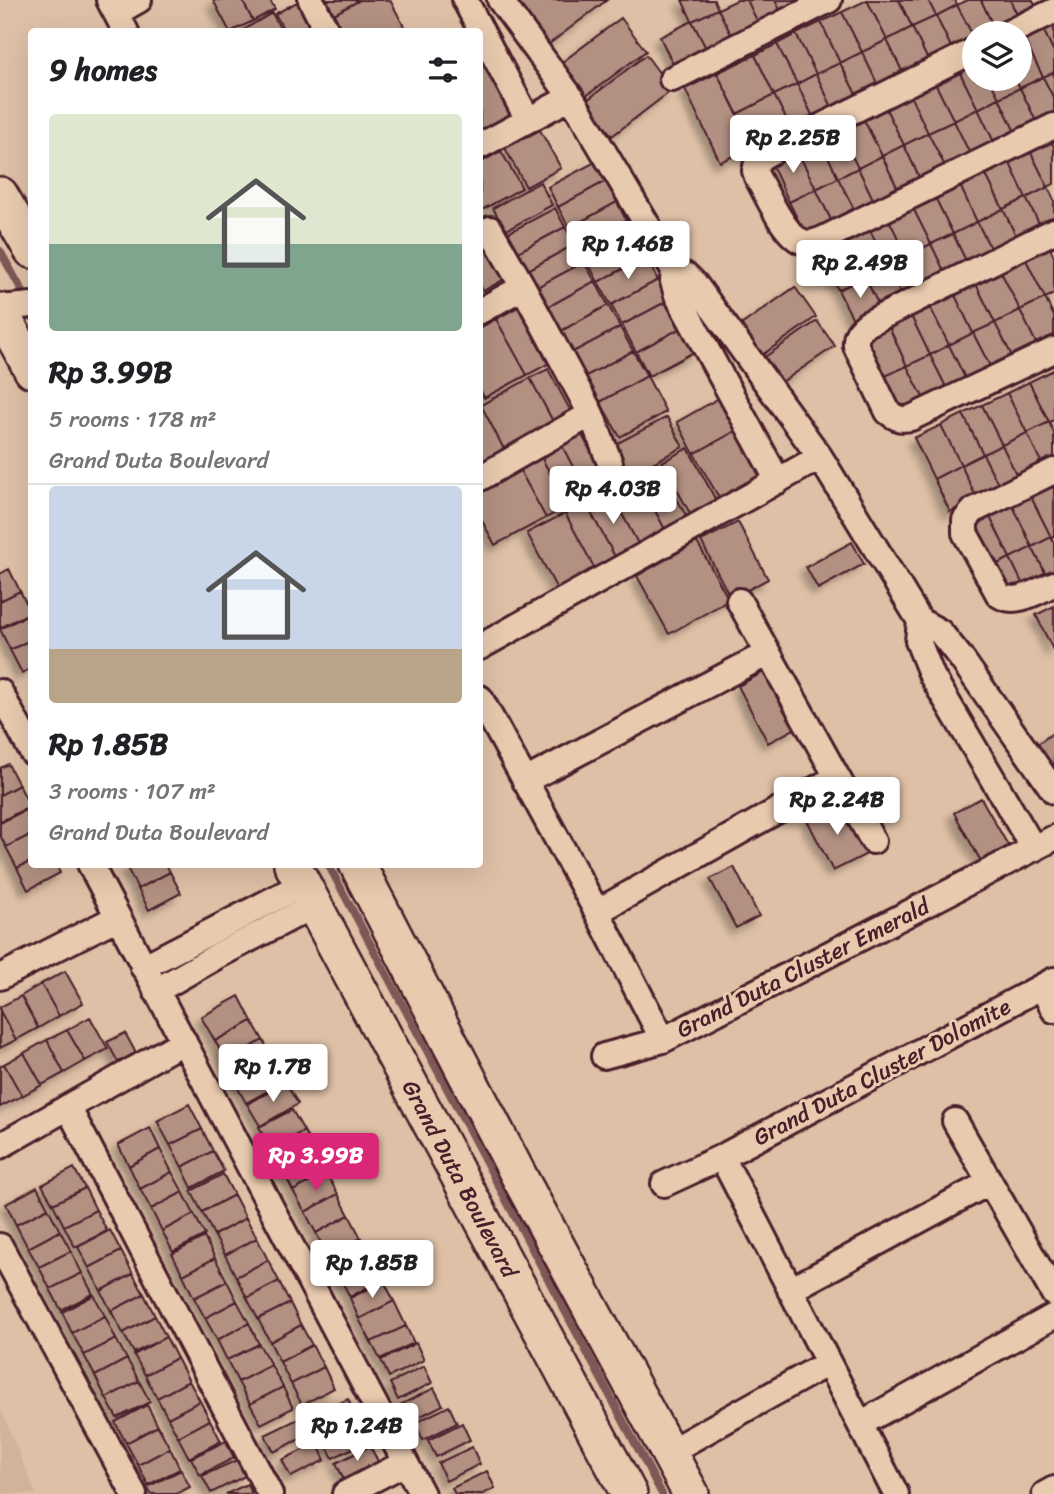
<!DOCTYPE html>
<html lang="en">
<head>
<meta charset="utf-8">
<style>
	:root { --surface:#fff; --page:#f2f2f2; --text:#202124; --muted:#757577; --line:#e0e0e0; --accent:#db2777 }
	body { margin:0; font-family:Sriracha,sans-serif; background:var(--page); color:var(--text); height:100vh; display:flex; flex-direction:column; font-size:26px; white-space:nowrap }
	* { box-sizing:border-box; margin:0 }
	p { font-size:23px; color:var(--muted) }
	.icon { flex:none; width:38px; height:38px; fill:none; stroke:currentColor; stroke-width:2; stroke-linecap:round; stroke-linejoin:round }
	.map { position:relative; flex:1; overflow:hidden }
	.panel { position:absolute; left:28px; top:28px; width:455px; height:840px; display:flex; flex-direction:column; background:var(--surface); border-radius:7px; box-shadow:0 7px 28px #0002 }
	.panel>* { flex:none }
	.controls { position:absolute; left:962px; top:21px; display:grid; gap:14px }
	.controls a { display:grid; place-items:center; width:70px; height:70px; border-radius:50%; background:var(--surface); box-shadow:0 7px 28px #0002; font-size:35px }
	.price { position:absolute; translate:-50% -60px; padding:0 16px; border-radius:7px; background:#fff; color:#222; font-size:23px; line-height:46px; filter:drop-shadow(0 2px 4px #0008) }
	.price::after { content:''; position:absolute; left:50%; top:42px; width:21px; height:16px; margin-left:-10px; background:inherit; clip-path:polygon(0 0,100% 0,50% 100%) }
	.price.selected { background:var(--accent); color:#fff }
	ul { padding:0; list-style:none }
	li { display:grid; align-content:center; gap:14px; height:371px; padding:0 21px }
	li+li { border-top:2px solid var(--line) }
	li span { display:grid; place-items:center; height:217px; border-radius:7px; color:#555 }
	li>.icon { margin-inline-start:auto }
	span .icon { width:126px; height:126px; fill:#fffc; stroke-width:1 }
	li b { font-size:30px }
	h2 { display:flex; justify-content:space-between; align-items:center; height:84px; padding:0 21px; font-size:30px }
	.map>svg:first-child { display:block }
	.built { fill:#d1b29b }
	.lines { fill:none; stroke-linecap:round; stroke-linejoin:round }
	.stream { stroke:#7e5857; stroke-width:8 }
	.building { fill:#b29082; stroke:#4a1f2b; stroke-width:2; filter:url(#shadow) }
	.street-casing { stroke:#4a1f2b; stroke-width:30 }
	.secondary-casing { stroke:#4a1f2b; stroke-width:40 }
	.street { stroke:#e8caae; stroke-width:24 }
	.secondary { stroke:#e8caae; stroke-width:35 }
	.labels { text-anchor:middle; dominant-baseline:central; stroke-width:6; stroke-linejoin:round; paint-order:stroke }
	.street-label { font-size:23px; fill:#4a1f2b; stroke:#e8caae }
</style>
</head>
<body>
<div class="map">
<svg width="1054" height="1494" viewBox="0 0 1054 1494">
	<defs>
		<filter id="shadow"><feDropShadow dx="-6" dy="6" stdDeviation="3.5" flood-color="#0004"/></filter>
	</defs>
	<rect width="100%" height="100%" fill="#dec0a6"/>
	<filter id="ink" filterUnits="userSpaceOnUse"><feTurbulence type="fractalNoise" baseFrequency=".0143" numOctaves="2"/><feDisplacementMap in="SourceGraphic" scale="14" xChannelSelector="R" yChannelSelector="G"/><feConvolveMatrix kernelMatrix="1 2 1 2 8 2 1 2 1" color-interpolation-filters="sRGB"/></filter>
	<g filter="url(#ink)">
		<path class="built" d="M0 1407 36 1494H0Z"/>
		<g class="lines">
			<path class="stream" d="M0 251 28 301
				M328 864 662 1494"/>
		</g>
		<path class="building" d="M213 0H242L253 21 230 32Z
			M242 0H270L275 9 253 21Z
			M326 0H360L334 14Z
			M360 0H390L406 30 403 32H343L334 14Z
			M521 0H607L549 44 518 2Z
			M682 0H714L718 9 692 21Z
			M737 0H747L761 29 735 42 718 9Z
			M747 0H775L784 18 761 29Z
			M775 0H799L803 9 784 18Z
			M867 0H899L912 27 887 40Z
			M867 0 887 40 862 52 842 12Z
			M899 0H928L936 16 912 27Z
			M928 0H955L957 5 936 16Z
			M968 0H981L994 28 984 33H975L974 38 957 5Z
			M981 0H1010L1018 17 994 28Z
			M1010 0H1033L1036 7 1018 17Z
			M297 2 314 32H285L275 14Z
			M957 5 974 38 952 49 936 16Z
			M718 9 735 42 709 54 692 21Z
			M842 12 862 52 840 63 821 22Z
			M272 13 282 32H240Z
			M936 16 952 49 928 60 912 27Z
			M621 18 646 51 586 96 561 63Z
			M692 21 709 54 676 71 660 37Z
			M1054 21V52L1042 27Z
			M821 22 840 63 816 74 796 34Z
			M912 27 928 60 903 73 887 40Z
			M1042 27 1054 52V72L1043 77 1023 37Z
			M796 34 816 74 797 84 777 44Z
			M1023 37 1043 77 1020 88 1015 79H1020V38Z
			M887 40 903 73 878 85 862 52Z
			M777 44 797 84 774 95 755 55Z
			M862 52 878 85 857 96 840 63Z
			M482 54 517 118 482 137 480 132V55Z
			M646 55 672 90 612 136 586 101Z
			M755 55 774 95 737 114 717 73Z
			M975 61V79H989L999 98 978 109 958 69Z
			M840 63 857 96 832 107 816 74Z
			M958 69 978 109 954 121 934 81Z
			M1054 72V99L1043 77Z
			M717 73 754 147 720 162 685 89Z
			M816 74 832 107 813 117 797 84Z
			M1043 77 1054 99V113L1036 121 1020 88Z
			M989 79H1015L1020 88 999 98Z
			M934 81 954 121 928 133 909 93Z
			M797 84 813 117 791 128 774 95Z
			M1020 88 1036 121 1015 132 999 98Z
			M909 93 928 133 904 145 884 105Z
			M774 95 791 128 754 147 737 114Z
			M999 98 1015 132 994 142 978 109Z
			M884 105 904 145 882 156 862 116Z
			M978 109 994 142 970 154 954 121Z
			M862 116 882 156 858 168 838 128Z
			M954 121 970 154 945 166 928 133Z
			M838 128 858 168 838 178 819 137Z
			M540 130 561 168 526 187 505 148Z
			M928 133 945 166 920 179 904 145Z
			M1049 136 1054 147V184L1048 187 1028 147Z
			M819 137 838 178 816 189 796 148Z
			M904 145 920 179 898 189 882 156Z
			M1028 147 1048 187 1026 198 1007 157Z
			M796 148 816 189 789 202 770 161Z
			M501 151 522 188 480 211V163Z
			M882 156 898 189 874 201 858 168Z
			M1007 157 1026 198 1003 209 983 169Z
			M595 162 606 181 558 207 548 187Z
			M858 168 874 201 855 211 838 178Z
			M983 169 1003 209 977 222 958 181Z
			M838 178 855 211 832 222 816 189Z
			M606 181 617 202 569 228 558 207Z
			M958 181 977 222 953 234 933 193Z
			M540 182 552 205 505 231 493 208Z
			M1048 187 1054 200V225L1043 231 1026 198Z
			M816 189 832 222 805 234 789 202Z
			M933 193 953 234 931 244 911 204Z
			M1026 198 1043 231 1019 242 1003 209Z
			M617 202 626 220 579 245 569 228Z
			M911 204 931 244 907 256 887 216Z
			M555 208 565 227 518 252 508 233Z
			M1003 209 1019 242 994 255 977 222Z
			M887 216 907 256 887 266 868 226Z
			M626 220 635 238 588 263 579 245Z
			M977 222 994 255 969 267 953 234Z
			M480 226 508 277 483 291 480 285Z
			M868 226 887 266 865 277 845 236Z
			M565 227 575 244 528 270 518 252Z
			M953 234 969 267 947 277 931 244Z
			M845 236 865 277 838 290 818 250Z
			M635 238 646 257 598 282 588 263Z
			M575 244 584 262 537 287 528 270Z
			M931 244 947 277 923 289 907 256Z
			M1049 246 1054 256V294L1045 298 1025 258Z
			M907 256 923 289 904 299 887 266Z
			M646 257 658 280 611 305 598 282Z
			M1025 258 1045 298 1020 310 1000 270Z
			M584 262 595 281 548 307 537 287Z
			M887 266 904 299 881 310 865 277Z
			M1000 270 1020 310 995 323 975 282Z
			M865 277 881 310 855 323 838 290Z
			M658 280 669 300 622 325 611 305Z
			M595 281 608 305 561 331 548 307Z
			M975 282 995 323 973 333 954 293Z
			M795 287 816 317 762 355 741 325Z
			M954 293 973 333 949 345 929 305Z
			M1045 298 1054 316V335L1036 343 1020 310Z
			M669 300 683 327 636 352 622 325Z
			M608 305 620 327 573 352 561 331Z
			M929 305 949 345 930 355 910 314Z
			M518 307 548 364 527 375 496 319Z
			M1020 310 1036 343 1012 356 995 323Z
			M910 314 930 355 907 366 888 325Z
			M496 319 527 375 484 398 480 389V328Z
			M817 321 835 346 782 382 765 357Z
			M995 323 1012 356 990 366 973 333Z
			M888 325 907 366 881 378 861 338Z
			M620 327 633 351 586 376 573 352Z
			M683 327 696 351 649 376 636 352Z
			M973 333 990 366 965 378 949 345Z
			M949 345 965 378 946 387 930 355Z
			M633 351 647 376 600 402 586 376Z
			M930 355 946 387 924 399 907 366Z
			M907 366 924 399 897 411 881 378Z
			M548 369 575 419 557 429 530 378Z
			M1053 370 1054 420 1049 422 1029 382Z
			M647 376 666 412 620 437 600 402Z
			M530 378 557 429 507 455 481 405Z
			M1029 382 1049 422 1027 433 1007 393Z
			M1007 393 1027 433 1002 445 982 405Z
			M721 397 739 429 694 454 677 422Z
			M481 405 507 455 480 471V406Z
			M982 405 1002 445 983 454 963 414Z
			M963 414 983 454 961 465 941 425Z
			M667 417 683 447 630 475 614 445Z
			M1049 422 1054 433V461L1043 466 1027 433Z
			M941 425 961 465 934 479 914 438Z
			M739 429 766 479 722 503 694 454Z
			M581 433 608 484 588 495 561 444Z
			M1027 433 1043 466 1018 478 1002 445Z
			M561 444 588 495 568 506 540 455Z
			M1002 445 1018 478 1000 488 983 454Z
			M688 448 720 508 694 521 662 462Z
			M983 454 1000 488 977 499 961 465Z
			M540 455 568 506 546 518 518 467Z
			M658 463 690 523 668 535 636 475Z
			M961 465 977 499 950 512 934 479Z
			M518 467 546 518 495 545 480 517V488Z
			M636 475 668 535 641 549 609 490Z
			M1054 486V536L1051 537 1031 497Z
			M609 490 641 549 618 562 585 502Z
			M1031 497 1051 537 1032 547 1013 506Z
			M585 502 618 562 597 573 565 513Z
			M1013 506 1032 547 1010 558 990 517Z
			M565 513 597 573 559 593 527 533Z
			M990 517 1010 558 993 566 973 526Z
			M738 522 768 579 731 599 701 541Z
			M1051 537 1054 543V577L1049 580 1032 547Z
			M697 542 729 600 669 634 637 576Z
			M852 542 864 564 818 589 806 567Z
			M1032 547 1049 580 1026 591 1010 558Z
			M1010 558 1026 591 1009 599 993 566Z
			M9 569 20 591 0 601V574Z
			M20 591 31 612 0 628V601Z
			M1054 606V652L1036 615Z
			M31 613 32 639 10 650 0 629Z
			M32 639V668L22 673 10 650Z
			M767 670 798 727 768 743 738 686Z
			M1054 732V773L1035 746Z
			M8 764 19 785 0 795V768Z
			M19 785 30 806 0 822V795Z
			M981 798 1009 847 982 863 954 813Z
			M842 803 867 854 833 871 807 820Z
			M27 809 32 818V834L6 847 0 835V823Z
			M32 834V861L17 868 6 847Z
			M32 861V864H56L60 873 28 890 17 868Z
			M133 864H166L170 872 138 889 127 868Z
			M734 867 759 916 736 928 710 879Z
			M170 872 181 893 149 910 138 889Z
			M65 971 83 1003 59 1016 41 984Z
			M41 984 59 1016 38 1028 21 996Z
			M21 996 38 1028 16 1040 0 1011V1007Z
			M239 996 252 1021 215 1041 201 1017Z
			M0 1011 16 1040 0 1048Z
			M90 1017 108 1049 85 1061 67 1030Z
			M252 1021 263 1040 226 1061 215 1041Z
			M67 1030 85 1061 64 1073 47 1040Z
			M125 1033 136 1053 118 1062 107 1042Z
			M47 1040 64 1073 42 1085 24 1053Z
			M263 1040 274 1060 237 1081 226 1061Z
			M24 1053 42 1085 22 1096 4 1064Z
			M4 1064 22 1096 0 1107V1066Z
			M267 1065 279 1085 246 1103 235 1083Z
			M286 1083 298 1104 260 1126 247 1104Z
			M189 1104 202 1129 170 1145 157 1121Z
			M292 1110 304 1131 270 1149 259 1127Z
			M150 1128 160 1149 129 1166 118 1145Z
			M202 1129 213 1151 182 1167 170 1145Z
			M304 1131 315 1153 283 1171 270 1149Z
			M160 1149 172 1172 140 1189 129 1166Z
			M213 1151 224 1171 192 1188 182 1167Z
			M315 1153 326 1173 293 1191 283 1171Z
			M74 1168 85 1188 53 1204 42 1185Z
			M172 1172 183 1192 151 1209 140 1189Z
			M326 1173 338 1194 305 1212 293 1191Z
			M223 1174 234 1195 202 1212 191 1191Z
			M37 1187 48 1208 16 1225 6 1204Z
			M85 1188 96 1210 64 1226 53 1204Z
			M183 1192 194 1214 162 1231 151 1209Z
			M338 1194 349 1215 316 1233 305 1212Z
			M234 1195 246 1218 214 1235 202 1212Z
			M48 1208 60 1231 28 1248 16 1225Z
			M96 1210 107 1231 75 1247 64 1226Z
			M194 1214 205 1235 173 1252 162 1231Z
			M349 1215 361 1238 328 1256 316 1233Z
			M246 1218 257 1238 225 1255 214 1235Z
			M110 1230 121 1251 89 1268 78 1247Z
			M60 1231 71 1251 39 1267 28 1248Z
			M204 1237 215 1258 183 1275 172 1254Z
			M257 1238 268 1260 236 1277 225 1255Z
			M361 1238 372 1258 339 1276 328 1256Z
			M71 1251 82 1273 50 1289 39 1267Z
			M121 1251 133 1274 101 1291 89 1268Z
			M215 1258 227 1281 194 1298 183 1275Z
			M372 1258 383 1279 350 1297 339 1276Z
			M268 1260 279 1281 247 1298 236 1277Z
			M82 1273 93 1294 61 1310 50 1289Z
			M133 1274 144 1294 111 1311 101 1291Z
			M227 1281 237 1301 205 1318 194 1298Z
			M279 1281 290 1303 258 1319 247 1298Z
			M384 1281 394 1301 359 1319 350 1298Z
			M144 1294 155 1316 123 1333 111 1311Z
			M94 1295 105 1316 72 1333 62 1312Z
			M237 1301 249 1323 217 1340 205 1318Z
			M394 1301 406 1326 371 1342 359 1319Z
			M290 1303 301 1325 270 1342 258 1319Z
			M105 1316 116 1339 84 1355 72 1333Z
			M155 1316 166 1337 134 1353 123 1333Z
			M249 1323 259 1344 227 1360 217 1340Z
			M301 1325 312 1345 280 1362 270 1342Z
			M406 1326 414 1343 380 1359 371 1342Z
			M166 1337 177 1358 145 1375 134 1355Z
			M116 1339 127 1359 95 1376 84 1355Z
			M416 1343 424 1360 389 1377 381 1360Z
			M259 1344 271 1365 238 1382 227 1360Z
			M312 1345 324 1367 291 1384 280 1362Z
			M177 1358 189 1381 157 1398 145 1375Z
			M127 1359 139 1381 106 1398 95 1376Z
			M271 1365 283 1387 250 1404 238 1382Z
			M424 1366 432 1383 398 1400 390 1383Z
			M324 1367 334 1388 302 1405 291 1384Z
			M139 1381 150 1402 117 1418 106 1398Z
			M189 1381 200 1401 168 1418 157 1398Z
			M283 1387 293 1408 261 1424 250 1404Z
			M434 1388 443 1405 409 1422 400 1405Z
			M348 1399 356 1416 322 1433 313 1416Z
			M200 1401 210 1420 178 1437 168 1418Z
			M147 1405 158 1426 126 1443 115 1422Z
			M449 1406 457 1423 423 1440 415 1423Z
			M300 1418 308 1435 274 1452 265 1435Z
			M210 1420 221 1441 189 1458 178 1437Z
			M462 1423 470 1440 436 1457 428 1440Z
			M358 1424 367 1441 333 1458 324 1441Z
			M158 1426 170 1448 138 1465 126 1443Z
			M226 1441 234 1458 200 1475 191 1458Z
			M317 1443 325 1460 291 1477 282 1460Z
			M370 1446 379 1463 344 1480 336 1463Z
			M472 1447 480 1464 446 1481 438 1463Z
			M170 1448 180 1469 148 1485 138 1465Z
			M237 1460 245 1476 211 1493 202 1476Z
			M181 1470 190 1487 176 1494H151L147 1487Z
			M487 1471 495 1488 483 1494H455L452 1488Z
			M247 1484 252 1494H226Z"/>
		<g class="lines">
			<g class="street-casing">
				<path id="street" d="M109 0 126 32
					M311 0 327 32
					M465 0 528 120
					M500 0 571 97 674 270 687 276 695 284 820 457 920 621 940 632 961 658 1054 791
					M116 13 139 0
					M1008 33 1054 11
					M975 50 780 147 758 159 755 171 757 177C767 194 785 238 804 242 809 244 815 242 821 240L1054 126
					M672 79 829 0
					M480 146 571 97
					M490 229 523 287
					M1054 231 867 324C859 331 855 335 856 346L888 412C897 419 901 420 911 418L1054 350
					M674 270 673 281 677 295 778 481
					M0 308 32 305
					M480 311 523 287 591 414 480 478
					M591 414 610 463
					M1054 471 974 510 965 520V533L999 595C1016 606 1037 591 1054 584
					M739 601 768 653
					M920 621 918 641 932 676 1034 849
					M480 647 820 457
					M0 692 32 752
					M480 698 597 912 663 1040 1054 838
					M837 777 873 841
					M525 781 768 653 837 777 597 912
					M90 864 422 1494
					M143 967 303 884
					M0 977 118 917
					M1042 987 1054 1010
					M156 991 217 956 315 905
					M604 1056 663 1040
					M68 1107 270 1494
					M955 1121 1054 1294
					M0 1146 184 1041
					M722 1157 896 1494
					M664 1184 722 1157 1054 980
					M0 1246 134 1494
					M790 1290 990 1182
					M860 1424 1054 1316
					M669 1452 828 1363
					M345 1494 405 1463
					M1045 1494 1054 1489"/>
			</g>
			<g class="secondary-casing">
				<path id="secondary" d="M0 195 32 250
					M0 311 32 370
					M292 864 629 1494
					M357 864 521 1180 691 1494"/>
			</g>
			<use href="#street" class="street"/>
			<use href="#secondary" class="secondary"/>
		</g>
	</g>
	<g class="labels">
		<g class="street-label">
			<text transform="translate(803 968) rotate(-27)">Grand Duta Cluster Emerald</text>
			<text transform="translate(882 1072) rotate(-28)">Grand Duta Cluster Dolomite</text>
			<text transform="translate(460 1179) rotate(62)">Grand Duta Boulevard</text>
		</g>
	</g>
</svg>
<div class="controls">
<a><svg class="icon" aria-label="layers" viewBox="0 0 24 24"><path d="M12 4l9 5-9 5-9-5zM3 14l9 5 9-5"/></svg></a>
</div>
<b class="price" style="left:793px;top:175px">Rp 2.25B</b>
<b class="price" style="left:628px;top:281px">Rp 1.46B</b>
<b class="price" style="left:860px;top:300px">Rp 2.49B</b>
<b class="price" style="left:613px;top:526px">Rp 4.03B</b>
<b class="price" style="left:837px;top:837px">Rp 2.24B</b>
<b class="price" style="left:273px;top:1104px">Rp 1.7B</b>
<b class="price selected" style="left:316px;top:1193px">Rp 3.99B</b>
<b class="price" style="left:372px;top:1300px">Rp 1.85B</b>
<b class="price" style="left:357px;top:1463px">Rp 1.24B</b>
<section class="panel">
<h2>9 homes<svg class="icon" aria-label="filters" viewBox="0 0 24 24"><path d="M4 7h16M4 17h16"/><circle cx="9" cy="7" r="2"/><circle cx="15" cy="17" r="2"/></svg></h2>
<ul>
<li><span style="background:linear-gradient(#dfe7d0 60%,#7fa58c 0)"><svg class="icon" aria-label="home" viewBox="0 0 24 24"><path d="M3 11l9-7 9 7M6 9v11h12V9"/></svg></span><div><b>Rp 3.99B</b><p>5 rooms · 178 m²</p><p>Grand Duta Boulevard</p></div></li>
<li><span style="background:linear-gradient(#c9d6e8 75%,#b9a48a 0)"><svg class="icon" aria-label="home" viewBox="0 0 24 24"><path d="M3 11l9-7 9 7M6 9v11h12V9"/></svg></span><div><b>Rp 1.85B</b><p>3 rooms · 107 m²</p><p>Grand Duta Boulevard</p></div></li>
</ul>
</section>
</div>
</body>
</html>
